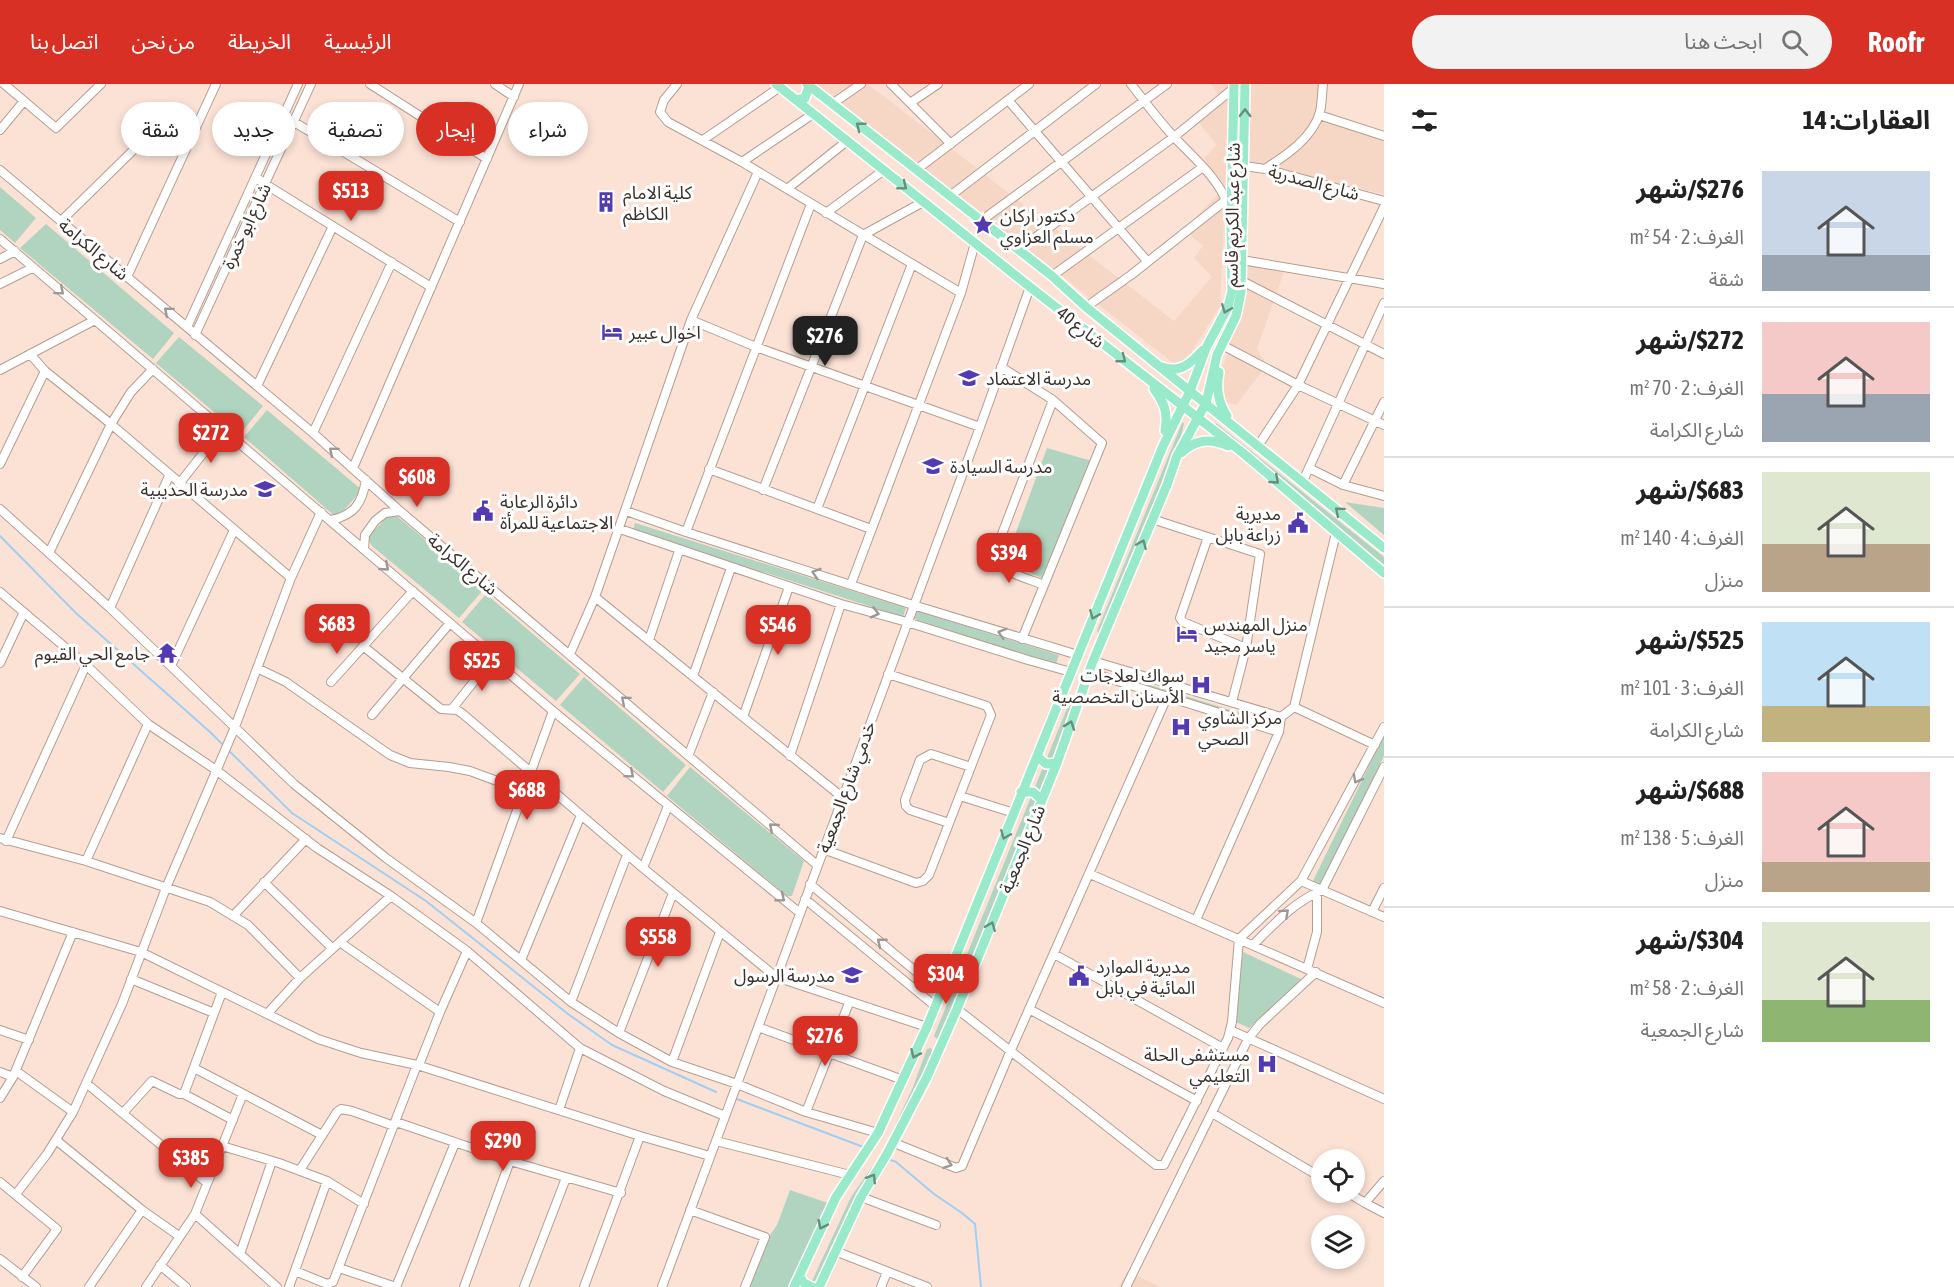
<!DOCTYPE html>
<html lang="ar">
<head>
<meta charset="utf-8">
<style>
	:root { --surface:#fff; --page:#f2f2f2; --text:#222; --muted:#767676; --line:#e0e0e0; --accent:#d93025 }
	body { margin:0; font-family:"Asap Condensed","Noto Sans Arabic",sans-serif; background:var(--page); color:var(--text); direction:rtl; height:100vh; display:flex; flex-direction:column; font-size:22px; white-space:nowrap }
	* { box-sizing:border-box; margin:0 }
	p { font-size:20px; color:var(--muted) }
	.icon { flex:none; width:33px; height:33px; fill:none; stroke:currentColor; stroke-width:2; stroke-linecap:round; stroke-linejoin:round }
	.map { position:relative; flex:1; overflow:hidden; direction:ltr }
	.side { display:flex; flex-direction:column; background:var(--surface); width:570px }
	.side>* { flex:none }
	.top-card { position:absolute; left:18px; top:18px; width:570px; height:54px; direction:rtl; display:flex; gap:12px }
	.fabs { position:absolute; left:1311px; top:1065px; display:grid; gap:12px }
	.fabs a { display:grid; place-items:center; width:54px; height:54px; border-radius:50%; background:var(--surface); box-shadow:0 3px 9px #0003; font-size:30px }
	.price { position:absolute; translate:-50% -51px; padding:0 14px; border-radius:12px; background:var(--accent); color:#fff; font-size:20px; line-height:39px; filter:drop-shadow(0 2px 3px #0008) }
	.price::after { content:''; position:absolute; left:50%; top:36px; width:18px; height:14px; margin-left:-9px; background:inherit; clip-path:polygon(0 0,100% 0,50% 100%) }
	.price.current { background:#222; color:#fff }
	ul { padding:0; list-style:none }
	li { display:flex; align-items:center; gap:18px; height:150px; padding:0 24px }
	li+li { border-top:2px solid var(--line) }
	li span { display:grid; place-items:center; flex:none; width:168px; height:120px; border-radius:0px; color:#555 }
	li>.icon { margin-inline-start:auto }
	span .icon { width:72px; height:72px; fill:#fffc; stroke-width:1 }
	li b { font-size:26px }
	h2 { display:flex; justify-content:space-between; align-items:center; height:72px; padding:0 24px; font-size:26px }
	.tag { padding:0 21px; border-radius:27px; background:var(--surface); box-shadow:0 3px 9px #0003; font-size:21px; line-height:54px }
	.tag.current { background:var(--accent); color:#fff }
	header { display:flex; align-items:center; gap:36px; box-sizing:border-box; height:84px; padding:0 30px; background:var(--accent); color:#fff }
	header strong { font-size:28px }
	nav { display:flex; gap:33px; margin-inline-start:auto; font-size:21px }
	.search { width:420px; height:54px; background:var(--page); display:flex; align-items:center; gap:15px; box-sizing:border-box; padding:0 21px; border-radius:33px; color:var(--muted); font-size:22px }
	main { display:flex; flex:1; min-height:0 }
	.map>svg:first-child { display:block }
	.built { fill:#f6d6c5 }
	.green { fill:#b0d4bf }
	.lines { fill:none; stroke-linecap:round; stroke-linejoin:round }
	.stream { stroke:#a0cef4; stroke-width:2 }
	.minor-casing { stroke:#b69d91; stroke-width:10 }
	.major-casing { stroke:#fff; stroke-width:12 }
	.minor { stroke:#fff; stroke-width:8 }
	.major { stroke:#99e9cb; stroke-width:9 }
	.oneway { stroke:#6a8d7c }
	.oneway2 { stroke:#9d9896 }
	.labels { text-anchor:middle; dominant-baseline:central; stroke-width:6; stroke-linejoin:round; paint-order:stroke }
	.street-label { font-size:18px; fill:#3b312c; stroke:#fff }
	.poi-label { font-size:18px; fill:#3b312c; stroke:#fff; text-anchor:start }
</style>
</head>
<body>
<header>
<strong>Roofr</strong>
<div class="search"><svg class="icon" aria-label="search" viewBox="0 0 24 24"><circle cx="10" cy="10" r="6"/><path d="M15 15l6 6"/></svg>ابحث هنا</div>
<nav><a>الرئيسية</a><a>الخريطة</a><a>من نحن</a><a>اتصل بنا</a></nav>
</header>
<main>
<section class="side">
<h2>العقارات: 14<svg class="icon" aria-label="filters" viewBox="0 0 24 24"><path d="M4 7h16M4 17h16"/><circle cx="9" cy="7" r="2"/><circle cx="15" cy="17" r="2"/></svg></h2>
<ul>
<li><span style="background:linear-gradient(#c9d6e8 70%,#9aa5b1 0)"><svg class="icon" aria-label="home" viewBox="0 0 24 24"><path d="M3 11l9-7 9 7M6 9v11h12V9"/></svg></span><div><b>$276/شهر</b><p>الغرف: 2 · 54 m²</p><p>شقة</p></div></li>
<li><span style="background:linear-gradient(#f6c9c9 60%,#9aa5b1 0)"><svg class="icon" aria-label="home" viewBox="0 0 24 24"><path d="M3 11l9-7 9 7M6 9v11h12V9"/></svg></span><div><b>$272/شهر</b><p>الغرف: 2 · 70 m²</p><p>شارع الكرامة</p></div></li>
<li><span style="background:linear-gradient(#dfe7d0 60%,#b9a48a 0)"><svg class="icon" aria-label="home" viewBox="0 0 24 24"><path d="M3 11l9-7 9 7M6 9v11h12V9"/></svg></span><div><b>$683/شهر</b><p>الغرف: 4 · 140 m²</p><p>منزل</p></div></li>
<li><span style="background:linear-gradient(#bfe0f5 70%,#c2b280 0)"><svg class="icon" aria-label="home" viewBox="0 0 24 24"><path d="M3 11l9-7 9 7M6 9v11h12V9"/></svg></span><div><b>$525/شهر</b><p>الغرف: 3 · 101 m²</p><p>شارع الكرامة</p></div></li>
<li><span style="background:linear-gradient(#f6c9c9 75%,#b9a48a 0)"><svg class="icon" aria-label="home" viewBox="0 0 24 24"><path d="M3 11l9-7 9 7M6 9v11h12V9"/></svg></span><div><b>$688/شهر</b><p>الغرف: 5 · 138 m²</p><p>منزل</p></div></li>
<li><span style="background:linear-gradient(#dfe7d0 65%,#8fb573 0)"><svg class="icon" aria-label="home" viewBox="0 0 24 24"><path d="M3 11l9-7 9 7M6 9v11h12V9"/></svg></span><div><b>$304/شهر</b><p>الغرف: 2 · 58 m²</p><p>شارع الجمعية</p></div></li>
</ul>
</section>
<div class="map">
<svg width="1384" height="1203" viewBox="0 0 1384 1203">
	<rect width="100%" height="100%" fill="#fce2d5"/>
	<path class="built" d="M816 0H868L1174 237 1212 193 1194 174 1203 162 1184 146 1222 106 1204 74 1217 61 1195 34 1220 14 1211 0H1230L1220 222 1181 285Z
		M1251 0H1319L1315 35 1384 55V110L1248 81Z
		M1246 177 1285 185 1257 265 1267 281 1236 321 1208 313 1229 268Z
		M1127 1187 1161 1203H1119Z"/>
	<path class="green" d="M0 103 36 134 15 159 0 146Z
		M46 140 174 249 153 275 20 164Z
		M179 253 263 322 240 350 156 279Z
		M267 326 362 406 337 434 244 353Z
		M1182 339H1184L1177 372 1101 551 1097 547Z
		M1216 339 1384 473V481L1212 344Z
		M1047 364 1092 377 1044 495 1005 478Z
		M1345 418 1384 424V451Z
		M389 431 398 433 484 505 459 534 372 462 368 455 370 451Z
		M635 439 906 524 903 533 633 446Z
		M486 510 580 590 556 617 462 538Z
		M917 527 1059 571 1056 580 914 535Z
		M1117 591 1273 639 1271 645 1114 597Z
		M584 593 686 681 663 708 560 621Z
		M1070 617 1075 618 1076 620 968 887 962 888 961 885Z
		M1384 651V672L1321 802 1312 799Z
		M690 683 804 777 792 812H787L667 712Z
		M1243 868 1303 896 1249 944 1234 937Z
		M957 902 961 906 940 954 937 955 934 952 954 903Z
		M931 964 933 969 895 1054 852 1121 817 1201 813 1200 812 1197 851 1113 883 1067 913 1003 927 965Z
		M790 1106 828 1119 792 1203H746L766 1157 777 1141Z"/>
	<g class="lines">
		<path class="stream" d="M0 452 77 530 210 648 292 729 426 817 568 930 612 961 716 1008
			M734 1014 866 1064
			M888 1075 896 1078 934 1110 962 1129 975 1140 981 1203"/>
		<g class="minor-casing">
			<path id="minor" d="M4 0 56 44 101 0
				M370 0 487 75
				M495 0 514 13
				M677 0 664 16 660 28 668 38 742 78 961 209
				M891 0 951 60
				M1131 0C1145 18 1159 37 1175 54 1192 72 1220 96 1227 120
				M1008 16 1147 177
				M910 19 938 0
				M832 20 861 0
				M1319 31 1384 52
				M294 38 460 138
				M0 46 24 17
				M703 56 780 3
				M742 78 813 30
				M1244 82 1265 85 1384 117
				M1265 85C1285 72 1313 54 1320 28 1322 19 1322 9 1323 0
				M0 86 313 349 400 427 817 781
				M916 86 1029 0
				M256 93 265 100 431 203
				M787 105 847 57
				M950 112 1096 0
				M826 129 884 86
				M61 137 163 37
				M981 137 1167 0
				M0 155 553 627 800 829
				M1018 166 1174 53 1234 4
				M0 175 15 167
				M1242 176 1384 200
				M1052 192 1203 83
				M127 193 216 0
				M1242 197 1384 270
				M0 200 32 184
				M1086 223 1131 191 1226 116
				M691 236 756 263 980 343
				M187 243 298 0
				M195 251 311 0
				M1222 261 1298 301 1384 341
				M30 270 45 287 111 340 291 494
				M1001 283 1053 316 1102 359 1022 555
				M0 286 95 236
				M257 302 333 142
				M313 349 392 178
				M1258 362 1298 301 1384 123
				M0 380 45 287
				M353 384 519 0
				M1309 384 1343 401 1384 412
				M709 385 871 445
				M1303 397 1384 219
				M179 400 223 344
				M1343 401 1384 318
				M763 406 863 151 923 118
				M0 425 110 524 294 700 386 774 476 839 571 918 619 949 672 978 737 1000 806 1028 878 1049
				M817 425 912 180
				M626 427 686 448 913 521 1078 571
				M1152 435 1260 470 1246 564 1232 618
				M331 436C355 431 362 419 366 396
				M620 445 841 520 907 538 1028 576 1071 588
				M686 448 811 120
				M1208 453 1180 534 1183 538 1246 564
				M364 465 365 451 375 437 385 429 400 427
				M49 469 111 340 131 308 153 285
				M851 500 961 209 975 159
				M1044 501C1030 495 995 487 994 471L1053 316
				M0 508 86 581 148 640 216 686 317 764 391 812 467 867 580 964 664 1007 725 1032
				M595 513 842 713
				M110 524 169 392
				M649 556 679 467
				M363 562 441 625 457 626 463 630 643 784 776 893 927 943
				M570 570 595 513 691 236 758 88
				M1093 577 1281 633
				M0 579 24 528
				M171 582 234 446
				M257 584 286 598 390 671 410 679 449 683 470 687 524 707
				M1089 588 1279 648
				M693 592 731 484
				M331 598 413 507
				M1294 623 1375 661
				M452 625 492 575
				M372 631 450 539
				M743 633 789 503
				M689 670 713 608
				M790 672 841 520
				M960 712 1014 729
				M949 739 910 726 906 722 905 716 920 676 931 670 971 683
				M0 754 86 777 210 818 248 841 300 894
				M6 757 86 581
				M823 765 916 799 923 797 929 791 991 631 987 622 888 590
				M86 777 148 640
				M643 784 668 722
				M1090 790 1384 919
				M1301 797 1384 833
				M264 798 332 864
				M810 800 942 909
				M805 815 935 922
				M0 827 141 868 318 955 361 969 417 981 640 1052 710 1072
				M1372 828 1384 804
				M233 832 306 755
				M1196 836 1279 648 1281 633 1294 623 1295 619 1336 449
				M476 839 553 627
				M341 859 440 928
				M1253 861C1275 839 1293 819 1322 806L1384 683
				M1054 870 1223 964
				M521 876 581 731
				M1307 885 1317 848V809
				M131 895 214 929
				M571 918 627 771
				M957 925 1156 1081H1164L1228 954 1232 938 1239 855 1301 797 1384 643
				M1029 925 1197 1017
				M267 930 300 894 391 812
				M758 943 903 996
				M0 946 29 956
				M1230 946 1384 1015
				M619 949 673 809
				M672 978 720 848
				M419 981 440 928 467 867
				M194 984 322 1051
				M16 987 73 1028
				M0 988 13 993
				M86 999 207 1099
				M184 1010 233 1036
				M0 1014 13 993 73 848
				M559 1026 580 964
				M806 1028 849 919
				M123 1029 152 997 179 1010H184L222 908
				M1212 1029 1322 1094
				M396 1038 510 1077 621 1109
				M56 1056 142 1126 179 1152
				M716 1057 850 1091
				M894 1059 956 1084 962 1082 1011 966 1167 613
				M222 1062 279 1079 327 1097 364 1120
				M300 1086 337 1028 341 1025 352 1027 394 1042
				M1384 1097 1365 1119 1384 1129
				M0 1098 57 1145 22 1193
				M1347 1108 1365 1119
				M16 1110 47 1070 73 1028 122 920 166 804 235 643 291 494 321 428
				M861 1113 936 1141
				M690 1126 765 1153 745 1203
				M195 1130 277 1203
				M835 1167 927 1203
				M240 1170 272 1077
				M0 1175 36 1203
				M160 1181 186 1203
				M339 1184 396 1203
				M295 1187 327 1200 333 1198 417 981
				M89 1203 142 1126
				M146 1203 195 1130 243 1010
				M289 1203 327 1097
				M396 1203 455 1059
				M464 1203 510 1077
				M524 1203 566 1094
				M584 1203 640 1052
				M662 1203 980 343 1030 203
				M881 1203 887 1188
				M1126 1203 1248 955 1260 940 1316 888"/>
		</g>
		<g class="major-casing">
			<path id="major" d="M776 0 1030 203 1243 369 1384 489
				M807 0 1052 192 1086 223 1384 464
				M796 16 805 14 809 2
				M1162 283C1180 290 1191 279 1203 266
				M1219 288C1216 305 1218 318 1227 332
				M1154 305C1165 320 1168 329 1165 347
				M1181 369C1196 355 1210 354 1228 362
				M1037 672 1046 680 1057 679
				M1021 708H1033L1042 716
				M799 1192 804 1199 812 1203
				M794 1203 836 1113 878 1049 927 943 1163 362 1190 307 1207 262 1228 223 1232 207 1231 136 1234 0
				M819 1203 861 1113 887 1070 927 993 957 925 1057 679 1093 577 1167 401 1177 372 1206 319 1217 271 1236 232 1241 208 1245 0"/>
		</g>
		<use href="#minor" class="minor"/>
		<use href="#major" class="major"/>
	</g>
	<defs><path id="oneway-chevron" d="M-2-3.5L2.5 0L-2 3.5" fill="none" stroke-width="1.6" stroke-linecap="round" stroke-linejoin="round" transform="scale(1.5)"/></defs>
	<g class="oneway">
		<use href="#oneway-chevron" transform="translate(1245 29) rotate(-89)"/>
		<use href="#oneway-chevron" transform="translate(860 42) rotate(-142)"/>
		<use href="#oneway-chevron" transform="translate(903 102) rotate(39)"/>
		<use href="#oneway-chevron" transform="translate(1226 225) rotate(112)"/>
		<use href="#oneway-chevron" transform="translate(1122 275) rotate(38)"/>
		<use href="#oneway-chevron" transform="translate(1275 396) rotate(41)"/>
		<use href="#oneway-chevron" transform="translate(1339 427) rotate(-140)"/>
		<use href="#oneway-chevron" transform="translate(1142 460) rotate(-67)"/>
		<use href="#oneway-chevron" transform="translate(1094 531) rotate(112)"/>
		<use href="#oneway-chevron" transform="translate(1070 641) rotate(-71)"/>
		<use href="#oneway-chevron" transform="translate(1005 751) rotate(112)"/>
		<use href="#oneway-chevron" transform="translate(991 842) rotate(-68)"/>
		<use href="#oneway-chevron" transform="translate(915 970) rotate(114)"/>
		<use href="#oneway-chevron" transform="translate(872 1094) rotate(-58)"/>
		<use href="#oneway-chevron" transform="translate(822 1141) rotate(116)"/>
	</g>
	<g class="oneway2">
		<use href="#oneway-chevron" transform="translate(60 207) rotate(40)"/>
		<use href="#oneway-chevron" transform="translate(168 227) rotate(-140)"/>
		<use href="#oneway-chevron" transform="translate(333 367) rotate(-140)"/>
		<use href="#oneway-chevron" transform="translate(385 483) rotate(41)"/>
		<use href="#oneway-chevron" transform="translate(816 489) rotate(-163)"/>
		<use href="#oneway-chevron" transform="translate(875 529) rotate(14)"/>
		<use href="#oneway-chevron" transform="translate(1002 549) rotate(-163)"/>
		<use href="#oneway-chevron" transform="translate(625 616) rotate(-140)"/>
		<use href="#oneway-chevron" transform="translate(630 690) rotate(40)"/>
		<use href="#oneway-chevron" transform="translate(1357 695) rotate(119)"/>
		<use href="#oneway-chevron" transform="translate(773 743) rotate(-139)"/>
		<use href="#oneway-chevron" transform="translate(781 814) rotate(39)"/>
		<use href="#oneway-chevron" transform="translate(1285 829) rotate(-42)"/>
		<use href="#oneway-chevron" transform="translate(881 858) rotate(-141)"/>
		<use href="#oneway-chevron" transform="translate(948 1080) rotate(19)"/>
	</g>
	<defs>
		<g id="building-bare" transform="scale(1.62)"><path d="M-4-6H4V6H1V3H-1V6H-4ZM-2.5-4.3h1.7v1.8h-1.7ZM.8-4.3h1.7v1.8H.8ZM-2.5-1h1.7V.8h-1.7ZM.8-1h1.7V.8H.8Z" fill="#533ab2" stroke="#fff" stroke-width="2.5" paint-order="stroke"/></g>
		<g id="sight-bare" transform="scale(1.62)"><path d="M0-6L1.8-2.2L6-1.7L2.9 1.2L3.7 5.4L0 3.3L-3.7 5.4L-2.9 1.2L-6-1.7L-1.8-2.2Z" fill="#533ab2" stroke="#fff" stroke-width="2.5" paint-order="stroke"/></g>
		<g id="hotel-bare" transform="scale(1.62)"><path d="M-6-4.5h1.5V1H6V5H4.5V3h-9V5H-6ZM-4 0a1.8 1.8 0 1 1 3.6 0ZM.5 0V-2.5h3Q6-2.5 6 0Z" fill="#533ab2" stroke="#fff" stroke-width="2.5" paint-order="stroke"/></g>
		<g id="school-bare" transform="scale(1.62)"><path d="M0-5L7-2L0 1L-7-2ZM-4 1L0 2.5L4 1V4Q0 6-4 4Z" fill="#533ab2" stroke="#fff" stroke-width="2.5" paint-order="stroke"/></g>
		<g id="civic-bare" transform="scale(1.62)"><path d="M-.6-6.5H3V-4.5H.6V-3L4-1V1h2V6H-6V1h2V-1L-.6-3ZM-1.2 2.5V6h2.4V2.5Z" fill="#533ab2" stroke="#fff" stroke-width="2.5" paint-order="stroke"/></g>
		<g id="temple-bare" transform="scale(1.62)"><path d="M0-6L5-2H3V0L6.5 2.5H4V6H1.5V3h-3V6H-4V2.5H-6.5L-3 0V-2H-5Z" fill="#533ab2" stroke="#fff" stroke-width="2.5" paint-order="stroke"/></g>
		<g id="hospital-bare" transform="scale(1.62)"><path d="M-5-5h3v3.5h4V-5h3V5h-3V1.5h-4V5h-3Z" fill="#533ab2" stroke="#fff" stroke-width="2.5" paint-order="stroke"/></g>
	</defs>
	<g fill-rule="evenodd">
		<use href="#building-bare" x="606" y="118"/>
		<use href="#sight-bare" x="983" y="141"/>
		<use href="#hotel-bare" x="612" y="248"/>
		<use href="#school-bare" x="969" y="294"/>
		<use href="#school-bare" x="933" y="382"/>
		<use href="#school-bare" x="265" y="405"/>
		<use href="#civic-bare" x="483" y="427"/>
		<use href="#civic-bare" x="1298" y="439"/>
		<use href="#hotel-bare" x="1187" y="550"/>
		<use href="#temple-bare" x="167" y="569"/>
		<use href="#hospital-bare" x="1201" y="601"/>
		<use href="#hospital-bare" x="1181" y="643"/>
		<use href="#school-bare" x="852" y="891"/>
		<use href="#civic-bare" x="1079" y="892"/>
		<use href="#hospital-bare" x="1267" y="980"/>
	</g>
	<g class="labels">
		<g class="street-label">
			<text transform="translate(1314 98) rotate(15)">شارع الصدرية</text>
			<text transform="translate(1232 131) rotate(-89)">شارع عبد الكريم قاسم</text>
			<text transform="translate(246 142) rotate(-65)">شارع ابو خمرة</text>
			<text transform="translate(94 165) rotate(40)">شارع الكرامة</text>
			<text transform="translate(1081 243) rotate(38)">شارع 40</text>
			<text transform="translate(463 480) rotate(40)">شارع الكرامة</text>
			<text transform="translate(846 703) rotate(-70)">خدمي شارع الجمعية</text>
			<text transform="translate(1022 765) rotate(-68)">شارع الجمعية</text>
		</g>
		<g class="poi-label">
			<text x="623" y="108">كلية الامام<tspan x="623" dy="21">الكاظم</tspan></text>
			<text x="1000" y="131">دكتور اركان<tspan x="1000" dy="21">مسلم العزاوي</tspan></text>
			<text x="629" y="248">اخوال عبير</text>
			<text x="986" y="294">مدرسة الاعتماد</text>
			<text x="950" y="382">مدرسة السيادة</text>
			<text x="248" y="405" text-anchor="end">مدرسة الحديبية</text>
			<text x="500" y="417">دائرة الرعاية<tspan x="500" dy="21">الاجتماعية للمرأة</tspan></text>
			<text x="1281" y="429" text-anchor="end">مديرية<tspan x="1281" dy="21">زراعة بابل</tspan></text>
			<text x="1204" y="540">منزل المهندس<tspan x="1204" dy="21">ياسر مجيد</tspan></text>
			<text x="150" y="569" text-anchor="end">جامع الحي القيوم</text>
			<text x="1184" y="591" text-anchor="end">سواك لعلاجات<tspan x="1184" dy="21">الأسنان التخصصية</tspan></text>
			<text x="1198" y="633">مركز الشاوي<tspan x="1198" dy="21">الصحي</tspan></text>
			<text x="1096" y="882">مديرية الموارد<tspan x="1096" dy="21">المائية في بابل</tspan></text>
			<text x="835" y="891" text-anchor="end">مدرسة الرسول</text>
			<text x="1250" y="970" text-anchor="end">مستشفى الحلة<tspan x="1250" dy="21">التعليمي</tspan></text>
		</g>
	</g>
</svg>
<div class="fabs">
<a><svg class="icon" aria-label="locate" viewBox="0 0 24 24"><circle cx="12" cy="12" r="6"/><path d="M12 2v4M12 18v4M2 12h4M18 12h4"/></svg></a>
<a><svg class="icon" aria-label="layers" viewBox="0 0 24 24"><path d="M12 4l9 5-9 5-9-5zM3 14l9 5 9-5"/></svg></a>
</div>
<b class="price" style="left:351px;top:138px">$513</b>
<b class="price current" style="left:825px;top:283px">$276</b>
<b class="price" style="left:211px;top:380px">$272</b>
<b class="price" style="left:417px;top:424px">$608</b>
<b class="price" style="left:1009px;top:500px">$394</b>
<b class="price" style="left:337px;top:571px">$683</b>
<b class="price" style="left:778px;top:572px">$546</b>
<b class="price" style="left:482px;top:608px">$525</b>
<b class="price" style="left:527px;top:737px">$688</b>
<b class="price" style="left:658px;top:884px">$558</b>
<b class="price" style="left:946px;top:921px">$304</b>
<b class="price" style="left:825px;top:983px">$276</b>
<b class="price" style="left:503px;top:1088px">$290</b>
<b class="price" style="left:191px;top:1105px">$385</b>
<div class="top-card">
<a class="tag">شراء</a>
<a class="tag current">إيجار</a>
<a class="tag">تصفية</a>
<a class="tag">جديد</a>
<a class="tag">شقة</a>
</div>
</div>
</main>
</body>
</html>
